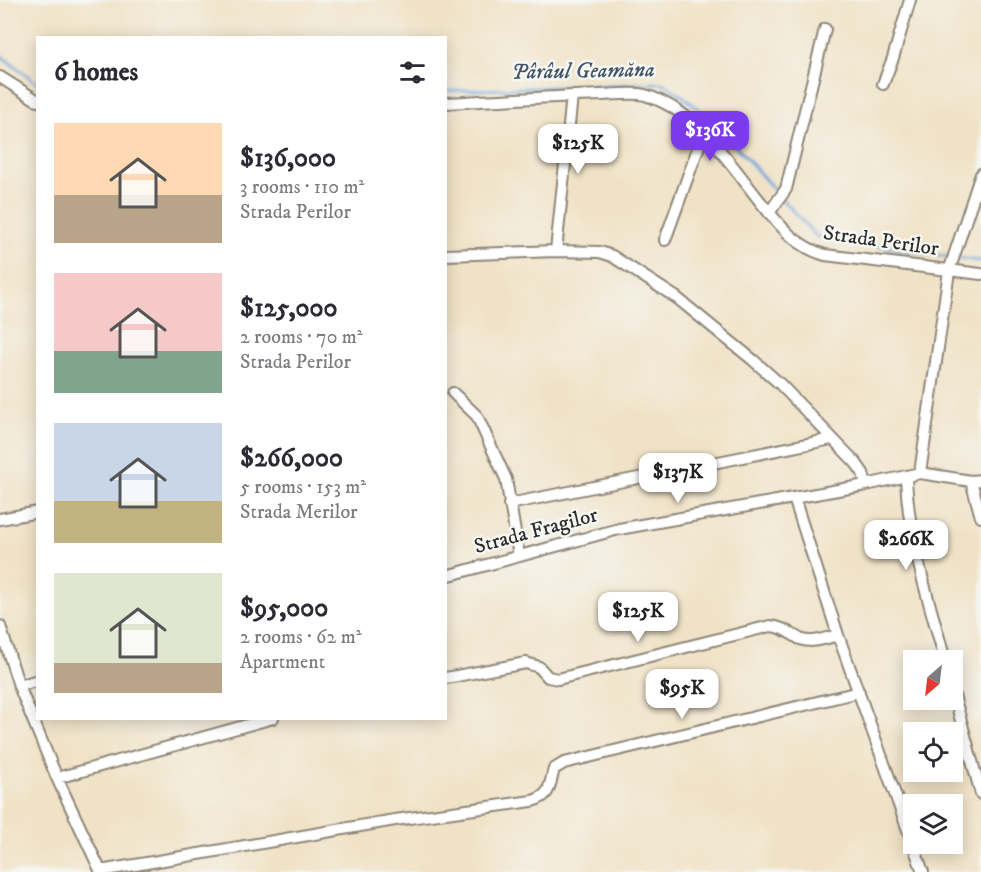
<!DOCTYPE html>
<html lang="en">
<head>
<meta charset="utf-8">
<style>
	:root { --surface:#fff; --page:#f7f7f7; --text:#2b2b33; --muted:#7c7c81; --accent:#7c3aed }
	body { margin:0; font-family:"IM FELL DW Pica",serif; background:var(--page); color:var(--text); height:100vh; display:flex; flex-direction:column; font-size:22px; white-space:nowrap }
	* { box-sizing:border-box; margin:0 }
	p { font-size:20px; color:var(--muted) }
	.icon { flex:none; width:33px; height:33px; fill:none; stroke:currentColor; stroke-width:2; stroke-linecap:round; stroke-linejoin:round }
	.map { position:relative; flex:1; overflow:hidden }
	.sheet { position:absolute; left:36px; top:36px; width:411px; height:684px; display:flex; flex-direction:column; background:var(--surface); border-radius:0px; box-shadow:0 3px 15px #0003 }
	.sheet>* { flex:none }
	.needle { width:39px; rotate:208deg }
	.buttons { position:absolute; left:903px; top:650px; display:grid; gap:12px }
	.buttons a { display:grid; place-items:center; width:60px; height:60px; border-radius:0px; background:var(--surface); box-shadow:0 3px 15px #0003; font-size:30px }
	.price { position:absolute; translate:-50% -51px; padding:0 14px; border-radius:12px; background:#fff; color:#222; font-size:20px; line-height:39px; filter:drop-shadow(0 2px 3px #0008) }
	.price::after { content:''; position:absolute; left:50%; top:36px; width:18px; height:14px; margin-left:-9px; background:inherit; clip-path:polygon(0 0,100% 0,50% 100%) }
	.price.on { background:var(--accent); color:#fff }
	ul { padding:0; list-style:none }
	li { display:flex; align-items:center; gap:18px; height:150px; padding:0 18px }
	li span { display:grid; place-items:center; flex:none; width:168px; height:120px; border-radius:0px; color:#555 }
	li>.icon { margin-inline-start:auto }
	span .icon { width:72px; height:72px; fill:#fffc; stroke-width:1 }
	li b { font-size:26px }
	h2 { display:flex; justify-content:space-between; align-items:center; height:72px; padding:0 18px; font-size:26px }
	.map>svg:first-child { display:block }
	.lines { fill:none; stroke-linecap:round; stroke-linejoin:round }
	.stream { stroke:#6da2d9; stroke-width:3 }
	.minor-casing { stroke:#8e8678; stroke-width:14 }
	.minor { stroke:#fff; stroke-width:10 }
	.labels { text-anchor:middle; dominant-baseline:central; stroke-width:5; stroke-linejoin:round; paint-order:stroke }
	.street-label { font-size:21px; fill:#2b2b2b; stroke:#f6f6f2 }
	.water-label { font-size:22px; font-style:italic; fill:#425568; stroke:#f6f6f2 }
</style>
</head>
<body>
<div class="map">
<svg width="981" height="872" viewBox="0 0 981 872">
	<rect width="100%" height="100%" fill="#f6f6f2"/>
	<filter id="ink" filterUnits="userSpaceOnUse"><feTurbulence type="fractalNoise" baseFrequency=".0167" numOctaves="2"/><feDisplacementMap in="SourceGraphic" scale="12" xChannelSelector="R" yChannelSelector="G"/><feConvolveMatrix kernelMatrix="1 2 1 2 8 2 1 2 1" color-interpolation-filters="sRGB"/></filter>
	<filter id="wash" filterUnits="userSpaceOnUse"><feTurbulence type="fractalNoise" baseFrequency=".008" numOctaves="4" result="noise"/><feDisplacementMap in="SourceGraphic" scale="24" xChannelSelector="R" yChannelSelector="G"/><feGaussianBlur stdDeviation="1.35" result="paint"/><feColorMatrix in="noise" values="0 0 0 0 0 0 0 0 0 0 0 0 0 0 0 0 0 1.4 0 .05"/><feComposite in="paint" operator="in"/></filter>
	<g filter="url(#wash)">
		<rect width="100%" height="100%" fill="#f0e2c6"/>
		<g class="lines">
			<path class="stream" d="M0 55 38 84
				M446 91 663 83C709 110 743 155 778 194
				M782 199 816 236 949 257
				M956 258 981 261"/>
		</g>
	</g>
	<g filter="url(#ink)">
		<g class="lines">
			<g class="minor-casing">
				<path id="minor" d="M0 77 38 101
					M883 84 893 58 910 0
					M446 103C497 100 548 97 600 95 614 95 632 92 645 95 698 111 730 164 763 205 781 227 797 247 825 255L981 274
					M769 213 786 189 825 29
					M665 240 704 132
					M556 251 572 96
					M446 255 556 251 600 252 612 256 677 298 753 360 780 384 856 463 863 473 866 485
					M453 393 477 416 506 479 519 556
					M920 473 949 271 981 174
					M906 477C908 540 929 600 945 660
					M971 481 981 517
					M794 498 838 635 923 872
					M509 504 832 439
					M0 519 38 512
					M446 576 619 529 866 485 920 473 971 481 981 480
					M0 626 19 686 57 778 101 872
					M446 678 526 663 539 667 548 677 558 679 770 626C783 627 789 633 800 639 812 644 826 638 838 635
					M19 686 38 680
					M952 688 981 794
					M57 778 273 718
					M100 871 395 820 532 801C551 796 549 786 554 769L564 763 859 692"/>
			</g>
			<use href="#minor" class="minor"/>
		</g>
	</g>
	<g class="labels">
		<g class="street-label">
			<text transform="translate(881 241) rotate(8)">Strada Perilor</text>
			<text transform="translate(536 531) rotate(-15)">Strada Fragilor</text>
		</g>
		<g class="water-label">
			<text transform="translate(583 71) rotate(-1)">Pârâul Geamăna</text>
		</g>
	</g>
</svg>
<div class="buttons">
<a><svg class="needle" viewBox="-14 -14 28 28"><path d="M0-13l5 13h-10z" fill="#e53935"/><path d="M0 13l5-13h-10z" fill="#7c7c81"/></svg></a>
<a><svg class="icon" aria-label="locate" viewBox="0 0 24 24"><circle cx="12" cy="12" r="6"/><path d="M12 2v4M12 18v4M2 12h4M18 12h4"/></svg></a>
<a><svg class="icon" aria-label="layers" viewBox="0 0 24 24"><path d="M12 4l9 5-9 5-9-5zM3 14l9 5 9-5"/></svg></a>
</div>
<b class="price on" style="left:710px;top:162px">$136K</b>
<b class="price" style="left:578px;top:175px">$125K</b>
<b class="price" style="left:678px;top:504px">$137K</b>
<b class="price" style="left:906px;top:571px">$266K</b>
<b class="price" style="left:638px;top:643px">$125K</b>
<b class="price" style="left:682px;top:720px">$95K</b>
<section class="sheet">
<h2>6 homes<svg class="icon" aria-label="filters" viewBox="0 0 24 24"><path d="M4 7h16M4 17h16"/><circle cx="9" cy="7" r="2"/><circle cx="15" cy="17" r="2"/></svg></h2>
<ul>
<li><span style="background:linear-gradient(#ffd9b3 60%,#b9a48a 0)"><svg class="icon" aria-label="home" viewBox="0 0 24 24"><path d="M3 11l9-7 9 7M6 9v11h12V9"/></svg></span><div><b>$136,000</b><p>3 rooms · 110 m²</p><p>Strada Perilor</p></div></li>
<li><span style="background:linear-gradient(#f6c9c9 65%,#7fa58c 0)"><svg class="icon" aria-label="home" viewBox="0 0 24 24"><path d="M3 11l9-7 9 7M6 9v11h12V9"/></svg></span><div><b>$125,000</b><p>2 rooms · 70 m²</p><p>Strada Perilor</p></div></li>
<li><span style="background:linear-gradient(#c9d6e8 65%,#c2b280 0)"><svg class="icon" aria-label="home" viewBox="0 0 24 24"><path d="M3 11l9-7 9 7M6 9v11h12V9"/></svg></span><div><b>$266,000</b><p>5 rooms · 153 m²</p><p>Strada Merilor</p></div></li>
<li><span style="background:linear-gradient(#dfe7d0 75%,#b9a48a 0)"><svg class="icon" aria-label="home" viewBox="0 0 24 24"><path d="M3 11l9-7 9 7M6 9v11h12V9"/></svg></span><div><b>$95,000</b><p>2 rooms · 62 m²</p><p>Apartment</p></div></li>
</ul>
</section>
</div>
</body>
</html>
